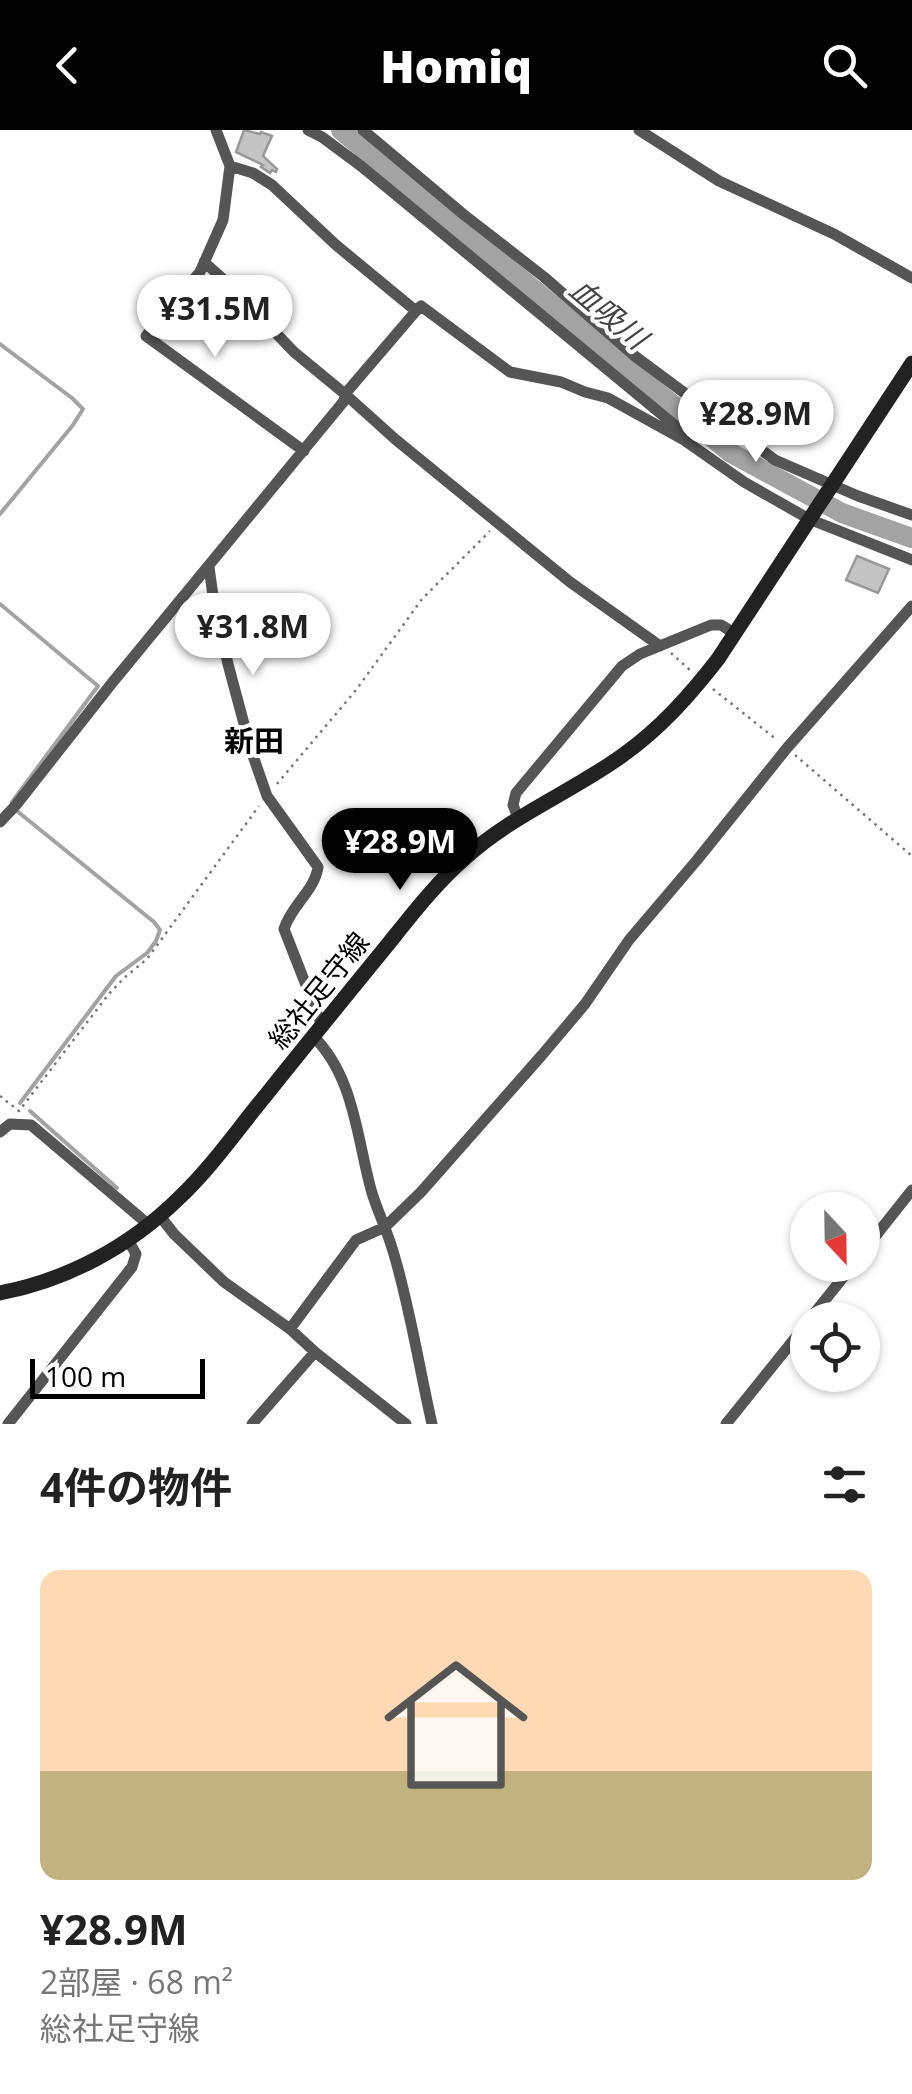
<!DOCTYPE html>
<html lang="ja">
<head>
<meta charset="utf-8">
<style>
	:root { --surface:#fff; --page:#f2f2f2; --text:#222; --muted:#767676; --line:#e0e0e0; --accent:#000 }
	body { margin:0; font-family:"Open Sans","Noto Sans JP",sans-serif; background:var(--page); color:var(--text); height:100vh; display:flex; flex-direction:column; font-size:38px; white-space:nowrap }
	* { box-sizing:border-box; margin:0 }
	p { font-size:32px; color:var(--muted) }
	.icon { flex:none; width:55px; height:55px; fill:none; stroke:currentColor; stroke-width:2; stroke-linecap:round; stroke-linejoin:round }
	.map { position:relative; height:1294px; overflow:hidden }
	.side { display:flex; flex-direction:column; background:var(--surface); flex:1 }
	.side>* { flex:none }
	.needle { width:65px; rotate:158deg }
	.fabs { position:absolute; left:790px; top:1062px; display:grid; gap:20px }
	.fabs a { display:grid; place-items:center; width:90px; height:90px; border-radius:50%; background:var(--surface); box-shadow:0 2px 8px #0004; font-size:50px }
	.scale { position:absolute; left:30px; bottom:25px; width:175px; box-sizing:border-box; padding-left:10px; border:5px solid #000; border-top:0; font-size:28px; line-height:35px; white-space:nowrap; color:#000; -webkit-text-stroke:8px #fff; paint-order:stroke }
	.price { position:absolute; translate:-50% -85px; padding:0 22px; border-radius:35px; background:#fff; color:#222; font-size:32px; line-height:65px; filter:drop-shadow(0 2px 5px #0008) }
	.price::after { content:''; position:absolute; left:50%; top:60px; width:30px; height:22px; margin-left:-15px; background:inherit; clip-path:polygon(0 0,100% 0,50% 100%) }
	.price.selected { background:var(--accent); color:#fff }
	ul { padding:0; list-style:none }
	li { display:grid; align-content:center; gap:20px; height:530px; padding:0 40px }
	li+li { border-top:2px solid var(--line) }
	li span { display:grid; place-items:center; height:310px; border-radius:20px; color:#555 }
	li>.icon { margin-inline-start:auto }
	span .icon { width:180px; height:180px; fill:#fffc; stroke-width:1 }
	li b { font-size:42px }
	h2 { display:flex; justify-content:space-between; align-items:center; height:120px; padding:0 40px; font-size:42px }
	header { display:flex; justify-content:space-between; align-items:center; height:130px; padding:0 40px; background:var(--accent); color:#fff; font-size:45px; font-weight:800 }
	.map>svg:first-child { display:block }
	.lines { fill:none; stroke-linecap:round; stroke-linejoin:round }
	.stream { stroke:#a3a3a3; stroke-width:4 }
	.river { stroke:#a3a3a3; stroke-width:20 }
	.building { fill:#c4c4c4; stroke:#999; stroke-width:2.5 }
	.path { stroke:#777; stroke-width:2.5; stroke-dasharray:2.5 5; stroke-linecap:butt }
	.street { stroke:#555; stroke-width:11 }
	.secondary { stroke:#222; stroke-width:15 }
	.labels { text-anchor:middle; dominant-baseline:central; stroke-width:8; stroke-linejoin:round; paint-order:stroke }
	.street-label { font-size:28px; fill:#000; stroke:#fff }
	.water-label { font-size:30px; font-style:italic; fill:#444; stroke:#fff }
	.neighbourhood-label { font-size:30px; font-weight:bold; fill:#000; stroke:#fff }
</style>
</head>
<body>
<header><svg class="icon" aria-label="back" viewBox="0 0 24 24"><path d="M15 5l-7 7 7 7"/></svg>Homiq<svg class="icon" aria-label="search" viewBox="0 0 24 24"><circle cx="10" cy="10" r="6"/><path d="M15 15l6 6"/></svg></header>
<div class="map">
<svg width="912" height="1294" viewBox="0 0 912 1294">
	<rect width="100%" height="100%" fill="#fff"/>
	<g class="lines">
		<path class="stream" d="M0 214 72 268 83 279 73 295 0 384
			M0 474 98 556 12 672
			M17 681 154 792 160 800 156 811 147 823 116 846 20 973
			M30 981 117 1058"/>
		<path class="river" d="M341 0 731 323 842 383 912 408"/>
	</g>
	<path class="building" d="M244 0 260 4 261 2 272 6 263 26 277 39 276 42 272 40 270 43 261 37 263 35 236 22Z
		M207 148 228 166 211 185 216 188 205 204 184 189 172 206 163 200Z
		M857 426 889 439 878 463 846 450Z"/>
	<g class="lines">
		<path class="path" d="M671 523 691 541
			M713 559 777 610
			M795 625 912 726
			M277 654 356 560 422 469 490 401
			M0 966 19 981 108 865 124 848 147 829 259 676"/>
		<path class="street" d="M216 0 230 36 223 90 200 142 146 206 304 321
			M308 0 322 7 361 36 683 302 684 310
			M363 0 463 84 544 147 636 227 775 330 858 366 912 385
			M639 0 719 51 834 104 912 148
			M230 36 253 43 272 55 336 115 416 181 421 176 510 242 561 252 585 262 608 268 684 310 744 352 809 389 912 430
			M204 132 231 156 294 222 345 264 395 309 570 452 660 516
			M209 437 214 473 228 534 251 620 267 666 318 737C315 760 291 776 284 799L322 896
			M518 688 513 675 516 663 622 536 640 524 711 495H721L734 503
			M0 692 16 675 112 553 344 271 345 264 416 181
			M313 906C355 947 357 1011 372 1063 378 1082 387 1101 393 1121 410 1177 419 1237 432 1294
			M0 1002 10 994 31 995 149 1095
			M160 1086 174 1104 224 1152 290 1199 315 1222 406 1294
			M862 1123 912 1060
			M809 1190 853 1135
			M290 1199 356 1110 385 1097 421 1062 542 925 585 874 629 810 697 730 787 618 912 476
			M8 1294 132 1137 136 1124 128 1110
			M252 1294 315 1222
			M726 1294 808 1192"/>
		<path class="secondary" d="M0 1163C67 1150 129 1117 178 1069 211 1038 237 1000 266 965 305 916 345 867 385 818 410 787 435 754 465 728 512 685 572 662 623 625 661 598 690 565 718 529L912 233"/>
	</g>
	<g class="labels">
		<g class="street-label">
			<text transform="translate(318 860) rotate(-51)">総社足守線</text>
		</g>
		<g class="water-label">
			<text transform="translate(609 183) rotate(40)">血吸川</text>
		</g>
		<g class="neighbourhood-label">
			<text x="254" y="610">新田</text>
		</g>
	</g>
</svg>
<div class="fabs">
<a><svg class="needle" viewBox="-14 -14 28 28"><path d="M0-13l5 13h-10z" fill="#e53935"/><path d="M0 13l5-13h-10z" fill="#767676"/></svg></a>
<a><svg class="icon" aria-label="locate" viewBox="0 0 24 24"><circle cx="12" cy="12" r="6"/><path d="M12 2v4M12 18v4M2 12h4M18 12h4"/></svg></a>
</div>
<div class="scale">100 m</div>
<b class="price" style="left:215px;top:230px">¥31.5M</b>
<b class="price" style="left:756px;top:335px">¥28.9M</b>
<b class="price" style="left:253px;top:548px">¥31.8M</b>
<b class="price selected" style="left:400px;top:763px">¥28.9M</b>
</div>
<section class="side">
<h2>4件の物件<svg class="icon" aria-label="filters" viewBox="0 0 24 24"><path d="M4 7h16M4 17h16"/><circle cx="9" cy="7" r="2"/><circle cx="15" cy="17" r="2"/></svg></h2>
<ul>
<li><span style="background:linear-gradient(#ffd9b3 65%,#c2b280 0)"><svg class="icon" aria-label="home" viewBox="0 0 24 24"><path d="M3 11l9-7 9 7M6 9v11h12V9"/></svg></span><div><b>¥28.9M</b><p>2部屋 · 68 m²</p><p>総社足守線</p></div></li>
</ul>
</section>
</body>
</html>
